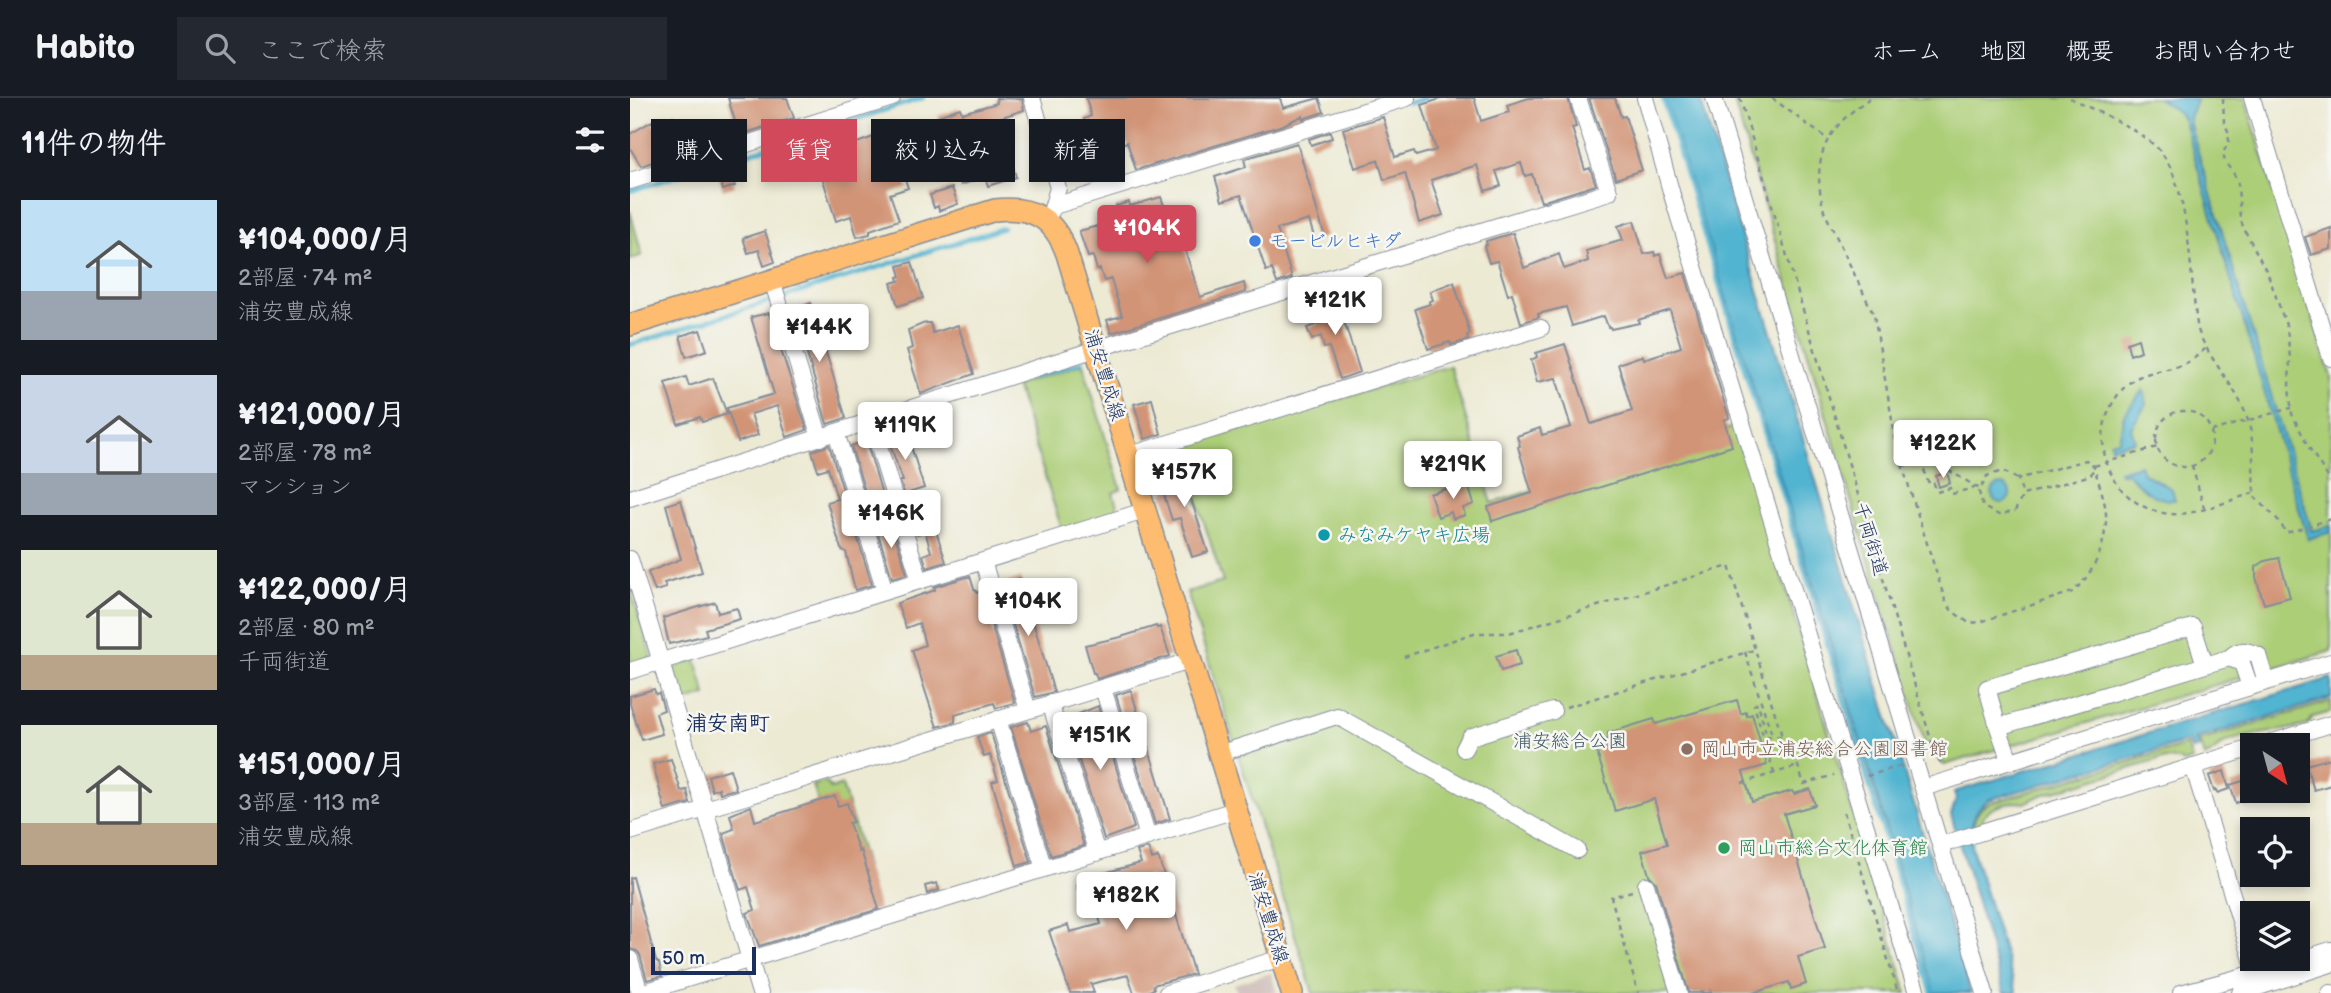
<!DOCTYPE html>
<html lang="ja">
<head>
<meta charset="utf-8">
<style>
	:root { --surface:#171b24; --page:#242831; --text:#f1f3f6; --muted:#9ea1a6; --line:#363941; --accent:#d1495b }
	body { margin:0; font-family:"Balsamiq Sans","Klee One",sans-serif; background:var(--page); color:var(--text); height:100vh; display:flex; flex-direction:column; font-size:26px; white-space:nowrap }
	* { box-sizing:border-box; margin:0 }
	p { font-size:23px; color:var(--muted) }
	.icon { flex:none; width:38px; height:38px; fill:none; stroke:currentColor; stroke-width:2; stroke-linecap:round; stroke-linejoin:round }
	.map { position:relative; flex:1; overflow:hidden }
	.panel { display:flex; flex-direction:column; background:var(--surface); width:630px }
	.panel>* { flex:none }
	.banner { position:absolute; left:21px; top:21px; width:665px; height:63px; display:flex; gap:14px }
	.needle { width:46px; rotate:144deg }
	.buttons { position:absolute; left:1610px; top:635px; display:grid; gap:14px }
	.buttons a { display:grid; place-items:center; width:70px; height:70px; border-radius:0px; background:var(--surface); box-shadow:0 4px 10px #0003; font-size:35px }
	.scale { position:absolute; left:21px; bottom:18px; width:105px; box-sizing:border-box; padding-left:7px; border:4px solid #1b2f5e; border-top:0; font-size:19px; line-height:24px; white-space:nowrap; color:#1b2f5e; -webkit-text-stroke:5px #f6f6f2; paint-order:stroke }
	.price { position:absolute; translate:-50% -60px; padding:0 16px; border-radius:7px; background:#fff; color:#222; font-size:23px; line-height:46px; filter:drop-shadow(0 2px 4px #0008) }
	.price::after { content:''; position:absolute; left:50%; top:42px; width:21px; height:16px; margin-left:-10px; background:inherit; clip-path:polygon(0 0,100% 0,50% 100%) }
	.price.on { background:var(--accent); color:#fff }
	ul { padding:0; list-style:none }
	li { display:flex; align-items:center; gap:21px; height:175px; padding:0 21px }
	li span { display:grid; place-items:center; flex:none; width:196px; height:140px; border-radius:0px; color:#555 }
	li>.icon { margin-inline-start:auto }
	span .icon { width:84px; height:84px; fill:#fffc; stroke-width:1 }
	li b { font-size:30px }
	h2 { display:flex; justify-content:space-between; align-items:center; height:84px; padding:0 21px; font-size:30px }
	.tag { padding:0 24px; border-radius:0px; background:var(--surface); box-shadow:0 4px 10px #0003; font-size:24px; line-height:63px }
	.tag.on { background:var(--accent); color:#fff }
	header { display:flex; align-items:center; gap:42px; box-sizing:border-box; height:98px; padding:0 35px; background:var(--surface); border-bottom:2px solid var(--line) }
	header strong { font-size:33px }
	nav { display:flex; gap:38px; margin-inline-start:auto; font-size:24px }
	.search { width:490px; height:63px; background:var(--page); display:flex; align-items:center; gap:18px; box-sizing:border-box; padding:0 24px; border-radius:0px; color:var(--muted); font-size:26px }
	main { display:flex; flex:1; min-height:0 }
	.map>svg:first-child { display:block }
	.industrial { fill:#d0c0bc }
	.green { fill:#acce77; stroke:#647e6a; stroke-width:2 }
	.water { fill:#51b4d0; stroke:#367297; stroke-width:2 }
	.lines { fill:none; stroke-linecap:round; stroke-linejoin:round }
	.stream { stroke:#51b4d0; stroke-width:4.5 }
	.building { fill:#d29477; fill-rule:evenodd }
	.minor-casing { stroke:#848c99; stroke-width:18 }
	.major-casing { stroke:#848c99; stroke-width:24 }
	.path { stroke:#848c99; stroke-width:2.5; stroke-dasharray:5 5; stroke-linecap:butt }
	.minor { stroke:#fff; stroke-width:16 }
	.major { stroke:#fdbc6f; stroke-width:21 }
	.shop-dot { fill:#3f7fe0; stroke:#f6f6f2; stroke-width:2.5 }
	.culture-dot { fill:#0f9aa8; stroke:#f6f6f2; stroke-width:2.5 }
	.education-dot { fill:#8d6e63; stroke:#f6f6f2; stroke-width:2.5 }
	.leisure-dot { fill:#2e9e5b; stroke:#f6f6f2; stroke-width:2.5 }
	.labels { text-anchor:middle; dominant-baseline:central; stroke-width:5; stroke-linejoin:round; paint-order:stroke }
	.shop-label { font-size:19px; fill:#366cbe; stroke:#f6f6f2; text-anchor:start }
	.street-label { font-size:19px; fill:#1b2f5e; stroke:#f6f6f2 }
	.culture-label { font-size:19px; fill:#0d838f; stroke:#f6f6f2; text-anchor:start }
	.park-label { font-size:19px; fill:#3f5764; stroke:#f6f6f2 }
	.education-label { font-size:19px; fill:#785e54; stroke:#f6f6f2; text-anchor:start }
	.leisure-label { font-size:19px; fill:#27864d; stroke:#f6f6f2; text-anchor:start }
	.neighbourhood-label { font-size:21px; font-weight:bold; fill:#1b2f5e; stroke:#f6f6f2 }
</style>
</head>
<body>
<header>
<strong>Habito</strong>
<div class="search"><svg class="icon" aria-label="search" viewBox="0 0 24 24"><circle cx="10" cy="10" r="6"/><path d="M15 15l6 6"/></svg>ここで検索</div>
<nav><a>ホーム</a><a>地図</a><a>概要</a><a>お問い合わせ</a></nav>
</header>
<main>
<section class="panel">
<h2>11件の物件<svg class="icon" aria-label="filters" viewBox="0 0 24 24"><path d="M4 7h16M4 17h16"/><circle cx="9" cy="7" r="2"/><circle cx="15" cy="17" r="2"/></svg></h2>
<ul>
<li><span style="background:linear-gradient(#bfe0f5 65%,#9aa5b1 0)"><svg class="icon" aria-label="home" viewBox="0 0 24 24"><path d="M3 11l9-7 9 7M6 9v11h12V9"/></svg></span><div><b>¥104,000/月</b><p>2部屋 · 74 m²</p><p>浦安豊成線</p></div></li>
<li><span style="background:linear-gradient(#c9d6e8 70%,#9aa5b1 0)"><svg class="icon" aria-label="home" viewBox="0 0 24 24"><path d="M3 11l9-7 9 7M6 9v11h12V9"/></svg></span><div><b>¥121,000/月</b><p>2部屋 · 78 m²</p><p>マンション</p></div></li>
<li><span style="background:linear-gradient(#dfe7d0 75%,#b9a48a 0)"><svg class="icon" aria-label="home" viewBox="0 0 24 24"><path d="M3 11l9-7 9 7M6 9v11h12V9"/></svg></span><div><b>¥122,000/月</b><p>2部屋 · 80 m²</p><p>千両街道</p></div></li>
<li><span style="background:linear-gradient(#dfe7d0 70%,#b9a48a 0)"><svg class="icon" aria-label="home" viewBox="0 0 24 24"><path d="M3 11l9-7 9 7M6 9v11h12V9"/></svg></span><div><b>¥151,000/月</b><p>3部屋 · 113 m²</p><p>浦安豊成線</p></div></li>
</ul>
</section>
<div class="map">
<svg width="1701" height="895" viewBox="0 0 1701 895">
	<rect width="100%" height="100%" fill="#f6f6f2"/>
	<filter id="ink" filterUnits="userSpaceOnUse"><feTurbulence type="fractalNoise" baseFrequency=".0143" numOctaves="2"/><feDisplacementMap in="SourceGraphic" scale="14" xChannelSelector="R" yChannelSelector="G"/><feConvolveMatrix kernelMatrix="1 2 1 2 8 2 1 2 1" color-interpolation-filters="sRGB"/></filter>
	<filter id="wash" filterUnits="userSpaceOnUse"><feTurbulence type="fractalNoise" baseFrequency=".00686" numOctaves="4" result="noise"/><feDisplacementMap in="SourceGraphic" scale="28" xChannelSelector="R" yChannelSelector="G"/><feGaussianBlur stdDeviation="1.57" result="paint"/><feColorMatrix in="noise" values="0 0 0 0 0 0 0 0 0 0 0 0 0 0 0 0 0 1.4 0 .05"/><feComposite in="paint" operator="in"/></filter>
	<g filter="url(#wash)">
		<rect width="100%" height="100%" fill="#edead4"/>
		<path class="industrial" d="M641 875 647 895H607L604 886Z"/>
		<path class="green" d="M1103 0H1615L1701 279V553L1314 667 1294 643 1239 463Z
			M0 113 12 157 0 162Z
			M453 266 491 391 483 395 489 415 432 432 386 287Z
			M820 268 862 405 1107 328 1277 895H683L557 494 593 484 550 349Z
			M0 490 22 560 0 567Z
			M66 562 76 597 50 605 39 570Z
			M1701 603V614L1683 619 1678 627C1653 633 1626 635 1602 642 1590 645 1585 655 1574 659L1569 643Z
			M1557 647 1562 662 1553 665 1549 662 1532 661 1411 697 1395 705C1385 702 1362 708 1354 717 1354 718 1350 728 1349 729L1343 730C1345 716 1351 705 1367 703Z
			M196 684 201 691 212 687 236 768 209 777 183 687Z"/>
		<path class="water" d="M1035 0H1070L1341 895H1304L1242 682Z
			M1528 0H1564L1566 3 1559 19 1560 27 1682 433 1701 428V434L1678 441 1554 23 1550 16Z
			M1513 292 1517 305 1501 330 1505 343 1481 349 1480 344 1489 342 1494 317Z
			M1510 367 1513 375 1542 391 1545 402C1524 403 1509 389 1497 374L1490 376 1489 373Z
			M1362 396a9 9 0 1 1 18 0a9 9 0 1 1-18 0Z
			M1701 580V600L1566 641 1569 650 1562 652 1559 643 1358 702C1338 717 1343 728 1342 750L1387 895H1374L1321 717 1326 701 1324 694Z"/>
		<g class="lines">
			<path class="stream" d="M1033 0 1302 895
				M779 5 795 0
				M0 93 293 0
				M0 247 373 130
				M403 279 452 264"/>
		</g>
		<g id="blocks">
			<path class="building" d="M98 0H157L164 20 109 37Z
				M366 0 392 1 394 12 369 20 386 79 358 88 355 79 331 87 318 47 269 63 278 90 260 96 269 122 240 132V136L227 139 221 118 206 123 182 47 209 38 213 50 260 33 262 37 286 30V31L310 24 308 18 330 10 332 15 367 5Z
				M456 0H650L653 10 689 0 694 14 673 21 672 18 653 27 506 72 497 44 467 53 465 46H462L454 21 461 18Z
				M813 0H844L851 23 879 14 877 7 899 0H938L946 29 942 30 955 72 960 70 966 87 911 104 902 76 895 78 891 65 866 73 871 88 855 93 847 67 801 82 813 117 789 125 775 75 754 82 748 62 725 70 713 31 753 19 765 59 784 53 786 58 806 52 792 7Z
				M959 0H985L991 19 995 18 1012 72 986 81Z
				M43 18 53 36 49 39 55 49 53 50 55 53 11 68 0 50V36L22 23 25 28Z
				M700 34 702 40 681 47 679 41Z
				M667 45 695 139 685 142 679 122 647 131 662 180 647 185 642 171 636 173 611 97 592 103 585 79 616 69 614 61Z
				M101 76 105 88 93 92 89 80Z
				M322 90 328 106 309 113 308 108 304 110 300 97Z
				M531 99 539 122 545 120 570 199 614 185 616 194 481 235 477 222 492 218 481 181 474 183 470 171 467 172 463 158 458 159 449 133 490 122 486 108 499 104 500 108Z
				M1004 123 1014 156 1024 154 1025 158 1030 156 1038 180 1055 175 1099 320 1094 322 1102 348 862 423 858 409 902 395 888 349 890 348 887 338 910 330 912 337 941 329 926 280 907 284 901 262 907 259 906 255 935 246 961 326 1002 313 988 266 1008 259 1013 258 1014 261 1051 249 1040 212 1008 222 1009 225 981 231 980 229H978L974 218 942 228 936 209 908 216 909 219 891 225 882 195 878 197 868 165 867 163 859 165 854 148 857 147 856 143 883 135 894 170 929 156 934 171 958 163 956 153 993 142 988 128Z
				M1701 130V151L1681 157 1675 139Z
				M135 133 145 164 134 168 129 152 118 155 113 140Z
				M282 164 293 200 268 208 261 185 269 183 268 179 271 178 268 168Z
				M824 184 840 236 837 237 838 242 821 247 820 244 798 251 785 211 800 206 799 204 803 202 800 193Z
				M701 198 702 202 707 201 730 274 710 281 699 249 694 250 691 238 682 242 677 230 691 225 686 208 690 206 689 201Z
				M181 205 216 320 197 326 169 228 167 229 162 212Z
				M139 215 177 332 157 339 147 308 121 316 128 337 108 344 97 310 144 296 121 219Z
				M295 225H300L303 235 328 227 344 276 291 296 277 252 282 250 278 232Z
				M70 232 77 252 56 259 50 238Z
				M1508 241 1511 253 1500 257 1497 245Z
				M56 279 59 288 83 280 97 316 72 324 70 319 48 326 35 285Z
				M522 301 531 336 515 341 504 306Z
				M265 327 270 342 277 339 279 342 294 390 281 394 283 398 276 400 270 383H273L254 330Z
				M236 343 255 406 240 410 221 348Z
				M199 347 220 415 215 416 222 437 226 435 242 487 225 492 216 454 211 451 197 404 207 401 198 370 188 373 182 353Z
				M550 366 578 454 562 459 550 420 542 422 533 394H537L532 373Z
				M1317 374 1320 385 1309 389 1306 378Z
				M837 384 844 406 833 410 835 417 823 421 821 414 808 419 800 396Z
				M51 402 72 474 34 485 36 490 25 493 18 474 51 461 36 407Z
				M300 414 316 464 297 470 293 457 301 454 295 433 287 436 281 418Z
				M261 424 277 476 262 480 246 429Z
				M1649 460 1660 499 1634 506 1626 479V469L1635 463Z
				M340 478 344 491 347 495 351 493 385 605 366 610 364 605 325 617V624L307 629 282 552 295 547 289 525 276 530 267 505 305 492 304 489Z
				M390 480 424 594 405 599 372 490 374 489 373 486Z
				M85 504 88 515 107 510 110 521 75 531 77 537 39 546 33 520Z
				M526 528 527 530 530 529 540 558 467 581 465 575H463L455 547 491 539Z
				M886 552 890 567 871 573 866 558Z
				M24 591 26 596 29 595 34 612 26 615 32 636 12 642 0 606V598Z
				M501 592 540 721 525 726 486 597Z
				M1107 602 1111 616 1116 614 1117 618 1122 616 1137 667 1113 674 1122 704 1162 693 1164 696 1180 691 1185 707 1154 716 1195 851 1168 859 1176 886 1161 891 1159 884 1123 895H1059L1026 784 1019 777 1012 753 1037 746 1024 701 985 713 964 645 979 641 978 635 1024 621 1026 626 1039 622Z
				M468 608 504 730 474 741 436 621Z
				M398 624 401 633 416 628 454 748 421 758 381 629Z
				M361 635 401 764 387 768 362 684 368 682 360 657 354 659 347 639Z
				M1701 660V687L1684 692 1676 667Z
				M41 661 51 693 57 692 60 705 35 712 23 666Z
				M100 671 106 691 90 695 89 690 82 693 78 678Z
				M1594 673 1599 691 1587 695 1586 692 1584 693 1579 678Z
				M1622 680V700L1606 705 1600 687Z
				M205 698 208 708 217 705 223 724 219 725 229 754 231 752 249 811 129 848 117 815 125 812 118 789 110 792 93 735 104 731 100 717 121 708 125 723Z
				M518 750 522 761 528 759 529 761 564 876 523 887 524 891 515 895H504L498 877 461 886 464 895H440L419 833 438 827 440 834 471 826 463 801 450 805 447 787 471 779 470 776 511 765 507 753ZM521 778 528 801 503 809 496 786Z
				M3 779 26 863 29 865 32 878 17 882 10 857 7 853 0 851V780Z
				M307 785 309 792 297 796 295 788Z"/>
		</g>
	</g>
	<g filter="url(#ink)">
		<use href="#blocks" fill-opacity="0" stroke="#848c99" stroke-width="2"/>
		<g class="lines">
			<g class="minor-casing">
				<path id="minor" d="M402 0 428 90 421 114
					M1015 0 1042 97 1287 895
					M1084 0 1355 895
					M1622 0 1701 260
					M0 83 262 0
					M424 108 777 0
					M142 182 190 340
					M241 323 290 483
					M206 334 255 493
					M497 358 911 230
					M0 400 466 251 979 94 948 0
					M0 461 130 895
					M353 463 398 612
					M1599 560 1612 565 1620 589
					M1575 567 1563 529 1357 590 1368 629 1599 560C1609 550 1615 552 1628 557L1636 584
					M0 573 514 413
					M473 590 518 739
					M420 605 467 755
					M368 621 414 771
					M1368 629 1380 663
					M1630 648 1701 626
					M834 651 840 639 923 613
					M588 656 707 618 947 752
					M1563 668 1626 875
					M1293 690 1701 564
					M0 734 560 563
					M1310 747 1622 650
					M1016 787 1049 895
					M0 861 10 895
					M11 895 605 712
					M537 895 651 860
					M1551 895 1626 875 1701 852
					M1610 895 1701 866
					M1700 895H1701"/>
			</g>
			<g class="major-casing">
				<path id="major" d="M0 227 365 112C403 108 424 120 437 156L662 895"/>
			</g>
			<path class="path" d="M1110 0 1301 642 1311 667
				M1142 0 1197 41
				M1240 0C1196 30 1180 59 1194 113L1244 217 1267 351 1315 502 1322 513 1339 525 1350 524 1442 494C1464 477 1477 445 1476 416 1475 400 1468 384 1464 368L1456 362 1388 381 1393 397 1461 377 1464 368 1527 349
				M1440 0C1467 14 1501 27 1524 47 1562 79 1559 184 1568 232 1580 265 1608 289 1618 323 1626 348 1621 374 1625 399L1649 423 1656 435 1701 421
				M1593 0 1594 24 1598 33 1599 43 1593 55 1595 64 1604 76 1608 86 1610 120 1614 131 1638 176 1657 230 1660 260 1659 290 1662 316 1678 348 1701 384
				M1575 251C1570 255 1564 261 1558 264 1535 276 1511 269 1491 293 1452 339 1480 411 1541 416 1565 418 1600 402 1623 395
				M1526 341a28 28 0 1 1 56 0a28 28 0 1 1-56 0Z
				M1581 333 1661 310
				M1291 362 1298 384 1303 383 1307 394 1320 390 1322 396 1346 389
				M1273 368 1298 360 1350 391
				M1562 368 1574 410
				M1387 381 1373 373 1357 378 1349 394 1353 409 1369 417 1385 413 1393 397
				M1115 554 1142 637
				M774 559 844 535H879L1099 468 1152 638
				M936 609 1124 552
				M1144 675 1124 607 1128 605 1137 639 1152 638 1159 642 1174 686 1204 677
				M1237 678 1271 668
				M1112 685 1168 668
				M1214 714 1268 895
				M1002 793 981 799 1008 895
				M1070 895 1082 892"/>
			<use href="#minor" class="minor"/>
			<use href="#major" class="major"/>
		</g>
	</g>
	<circle class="shop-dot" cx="625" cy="143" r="7"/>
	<circle class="culture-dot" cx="694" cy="437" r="7"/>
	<circle class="education-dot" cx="1057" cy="651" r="7"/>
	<circle class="leisure-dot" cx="1094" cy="750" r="7"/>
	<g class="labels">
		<g class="shop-label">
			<text x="639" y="143">モービルヒキダ</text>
		</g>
		<g class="street-label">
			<text transform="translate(474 277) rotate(73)">浦安豊成線</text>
			<text transform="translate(1240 441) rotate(73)">千両街道</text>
			<text transform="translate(638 820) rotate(73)">浦安豊成線</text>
		</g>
		<g class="culture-label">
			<text x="708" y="437">みなみケヤキ広場</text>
		</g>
		<g class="park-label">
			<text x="940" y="643">浦安総合公園</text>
		</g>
		<g class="education-label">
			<text x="1071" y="651">岡山市立浦安総合公園図書館</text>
		</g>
		<g class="leisure-label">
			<text x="1108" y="750">岡山市総合文化体育館</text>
		</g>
		<g class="neighbourhood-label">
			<text x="98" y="625">浦安南町</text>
		</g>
	</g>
</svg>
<div class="buttons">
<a><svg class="needle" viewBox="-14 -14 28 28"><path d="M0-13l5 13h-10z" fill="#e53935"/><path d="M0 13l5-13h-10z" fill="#9ea1a6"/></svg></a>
<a><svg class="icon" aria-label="locate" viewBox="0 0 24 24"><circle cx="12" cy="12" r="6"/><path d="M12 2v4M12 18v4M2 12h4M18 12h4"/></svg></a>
<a><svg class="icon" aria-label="layers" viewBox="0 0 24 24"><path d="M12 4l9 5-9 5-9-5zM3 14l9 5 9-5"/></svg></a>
</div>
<div class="scale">50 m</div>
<b class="price on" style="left:517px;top:167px">¥104K</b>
<b class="price" style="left:705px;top:239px">¥121K</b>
<b class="price" style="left:189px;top:266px">¥144K</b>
<b class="price" style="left:275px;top:364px">¥119K</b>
<b class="price" style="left:1313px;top:382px">¥122K</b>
<b class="price" style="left:823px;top:403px">¥219K</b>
<b class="price" style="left:554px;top:411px">¥157K</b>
<b class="price" style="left:261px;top:452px">¥146K</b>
<b class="price" style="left:398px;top:540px">¥104K</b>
<b class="price" style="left:470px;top:674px">¥151K</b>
<b class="price" style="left:496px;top:834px">¥182K</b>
<div class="banner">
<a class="tag">購入</a>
<a class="tag on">賃貸</a>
<a class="tag">絞り込み</a>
<a class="tag">新着</a>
</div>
</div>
</main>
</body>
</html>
